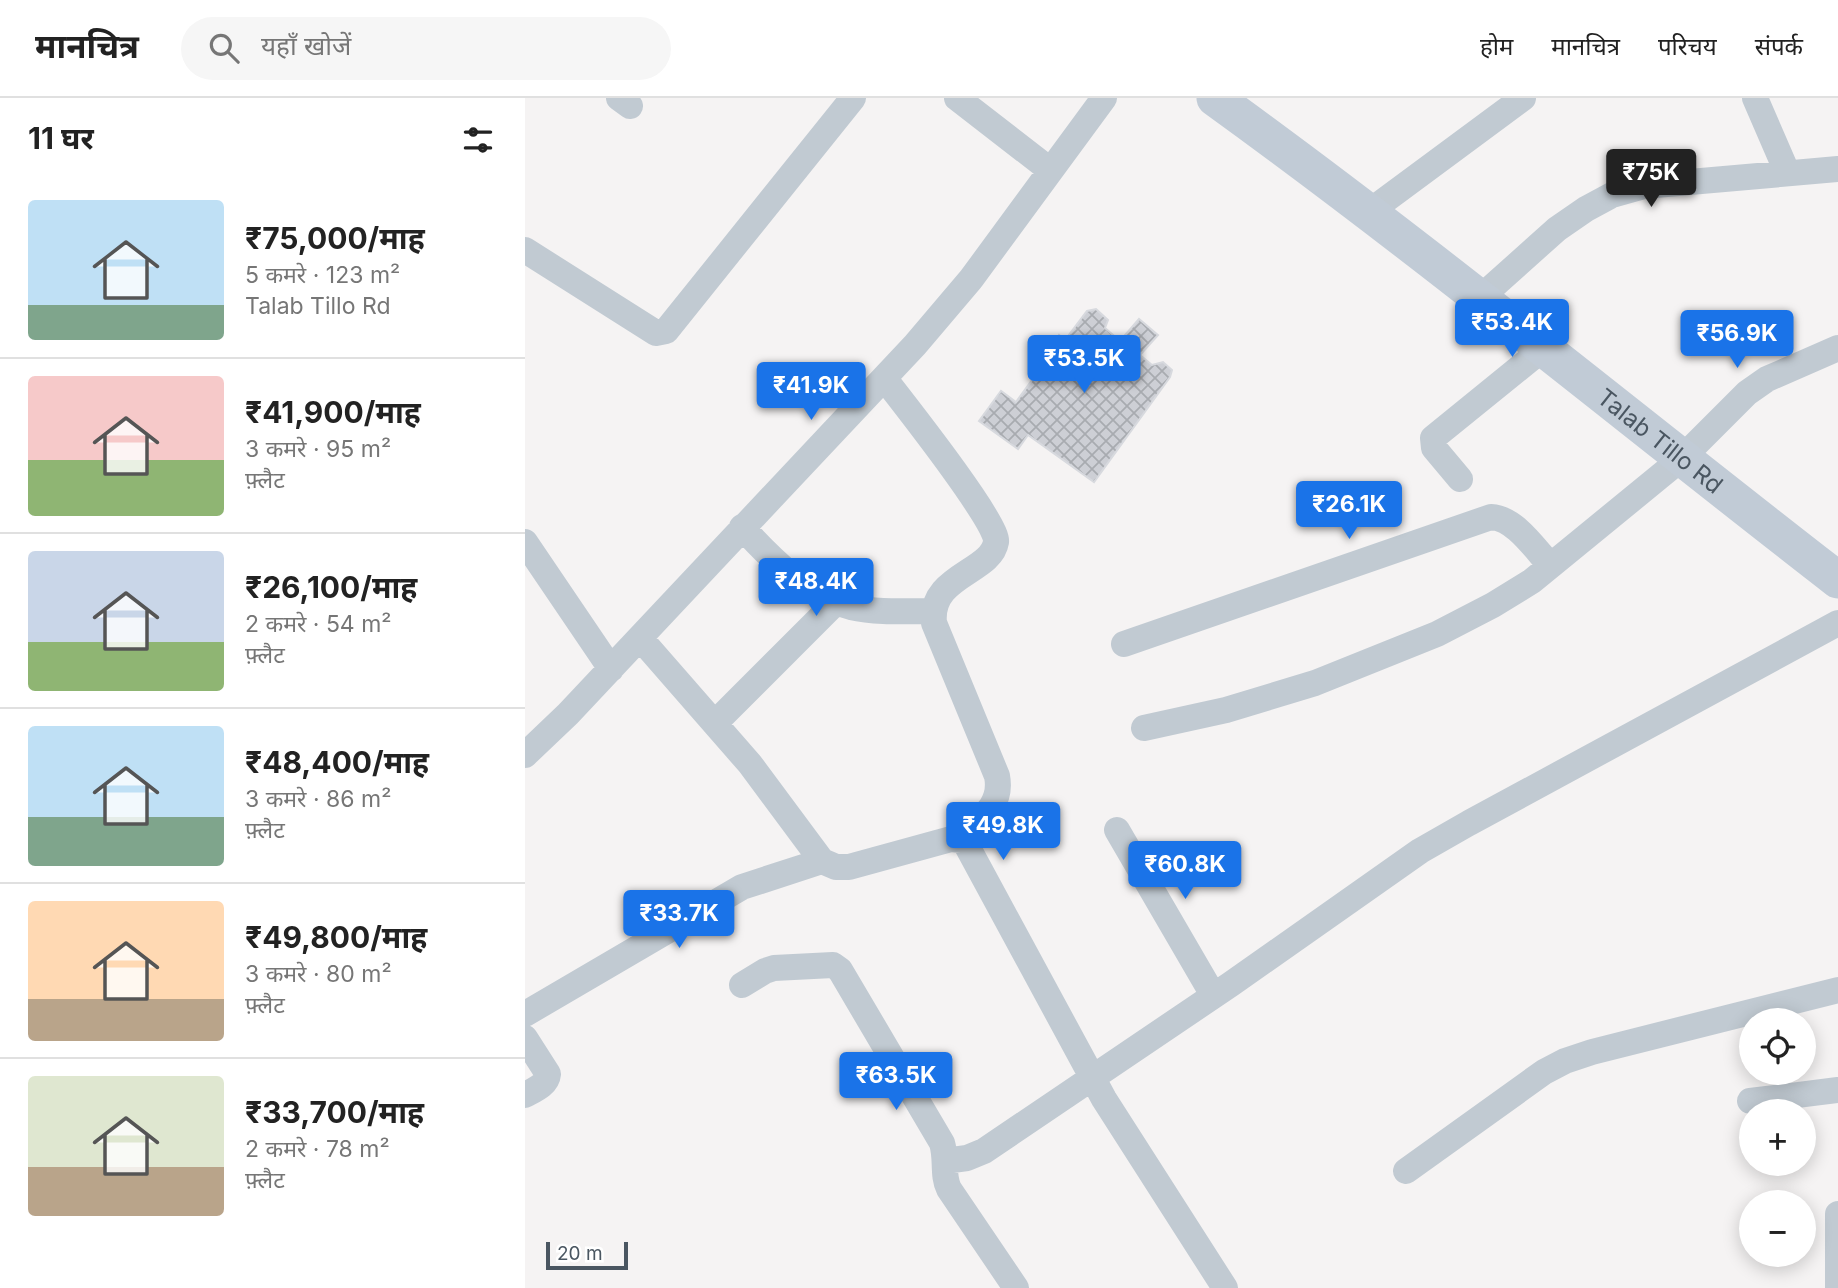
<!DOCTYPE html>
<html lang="hi">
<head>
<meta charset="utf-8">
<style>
	:root { --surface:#fff; --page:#f6f6f6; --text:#222; --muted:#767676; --line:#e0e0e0; --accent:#1a73e8 }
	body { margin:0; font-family:Inter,"Noto Sans Devanagari",sans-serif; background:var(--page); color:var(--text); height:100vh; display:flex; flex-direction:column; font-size:26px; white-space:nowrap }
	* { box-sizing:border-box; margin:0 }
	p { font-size:23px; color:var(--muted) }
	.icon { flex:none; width:38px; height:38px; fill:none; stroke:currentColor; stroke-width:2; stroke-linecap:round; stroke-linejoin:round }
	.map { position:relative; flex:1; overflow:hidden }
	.panel { display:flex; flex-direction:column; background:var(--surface); width:525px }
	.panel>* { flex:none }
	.tools { position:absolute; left:1214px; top:910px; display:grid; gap:14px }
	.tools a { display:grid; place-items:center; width:77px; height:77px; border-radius:50%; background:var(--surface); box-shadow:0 4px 18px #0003; font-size:35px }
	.scale { position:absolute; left:21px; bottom:18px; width:82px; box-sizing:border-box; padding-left:7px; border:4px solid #4a5661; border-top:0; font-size:19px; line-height:24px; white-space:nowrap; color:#4a5661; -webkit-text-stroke:5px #fff; paint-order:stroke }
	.price { position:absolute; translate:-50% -60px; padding:0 16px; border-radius:7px; background:var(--accent); color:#fff; font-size:23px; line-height:46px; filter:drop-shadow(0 2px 4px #0008) }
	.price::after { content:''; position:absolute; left:50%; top:42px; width:21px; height:16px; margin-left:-10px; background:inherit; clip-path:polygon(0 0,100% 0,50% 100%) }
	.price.current { background:#222; color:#fff }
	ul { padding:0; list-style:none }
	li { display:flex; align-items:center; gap:21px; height:175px; padding:0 28px }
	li+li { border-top:2px solid var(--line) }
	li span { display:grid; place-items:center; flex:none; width:196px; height:140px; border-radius:7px; color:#555 }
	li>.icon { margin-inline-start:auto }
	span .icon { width:84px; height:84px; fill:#fffc; stroke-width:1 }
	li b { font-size:30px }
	h2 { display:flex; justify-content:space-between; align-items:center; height:84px; padding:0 28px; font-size:30px }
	header { display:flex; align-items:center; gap:42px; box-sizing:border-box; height:98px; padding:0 35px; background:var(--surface); border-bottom:2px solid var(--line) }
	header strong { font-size:33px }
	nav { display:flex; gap:38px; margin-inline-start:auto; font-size:24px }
	.search { width:490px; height:63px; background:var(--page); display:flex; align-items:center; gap:18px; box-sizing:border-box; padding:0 24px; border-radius:38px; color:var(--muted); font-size:26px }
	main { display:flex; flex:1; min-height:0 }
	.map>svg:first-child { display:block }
	.building { fill:url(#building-cross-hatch); stroke:#d7d9de; stroke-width:2 }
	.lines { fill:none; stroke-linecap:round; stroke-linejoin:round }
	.street { stroke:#c1cad2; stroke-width:26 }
	.secondary { stroke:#c1cbd6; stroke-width:37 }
	.labels { text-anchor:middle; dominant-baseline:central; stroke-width:5; stroke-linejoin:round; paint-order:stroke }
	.street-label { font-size:24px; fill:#4a5661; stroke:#fff }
</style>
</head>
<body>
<header>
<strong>मानचित्र</strong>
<div class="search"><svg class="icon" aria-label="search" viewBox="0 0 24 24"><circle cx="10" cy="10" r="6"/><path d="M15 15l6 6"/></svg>यहाँ खोजें</div>
<nav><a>होम</a><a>मानचित्र</a><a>परिचय</a><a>संपर्क</a></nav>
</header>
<main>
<section class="panel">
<h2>11 घर<svg class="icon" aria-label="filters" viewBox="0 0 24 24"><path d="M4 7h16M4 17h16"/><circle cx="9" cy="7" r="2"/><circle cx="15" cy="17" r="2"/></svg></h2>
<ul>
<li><span style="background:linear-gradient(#bfe0f5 75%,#7fa58c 0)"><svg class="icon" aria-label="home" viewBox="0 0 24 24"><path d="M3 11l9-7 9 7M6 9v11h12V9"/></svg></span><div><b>₹75,000/माह</b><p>5 कमरे · 123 m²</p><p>Talab Tillo Rd</p></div></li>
<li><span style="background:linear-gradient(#f6c9c9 60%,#8fb573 0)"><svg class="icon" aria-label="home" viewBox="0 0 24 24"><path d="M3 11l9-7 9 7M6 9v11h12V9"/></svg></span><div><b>₹41,900/माह</b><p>3 कमरे · 95 m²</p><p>फ़्लैट</p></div></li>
<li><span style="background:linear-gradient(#c9d6e8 65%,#8fb573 0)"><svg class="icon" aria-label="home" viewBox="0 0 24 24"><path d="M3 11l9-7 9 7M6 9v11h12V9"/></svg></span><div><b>₹26,100/माह</b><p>2 कमरे · 54 m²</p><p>फ़्लैट</p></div></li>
<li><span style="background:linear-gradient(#bfe0f5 65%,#7fa58c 0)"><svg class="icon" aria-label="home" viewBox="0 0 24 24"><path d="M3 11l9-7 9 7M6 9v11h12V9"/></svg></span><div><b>₹48,400/माह</b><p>3 कमरे · 86 m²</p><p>फ़्लैट</p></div></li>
<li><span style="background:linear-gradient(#ffd9b3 70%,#b9a48a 0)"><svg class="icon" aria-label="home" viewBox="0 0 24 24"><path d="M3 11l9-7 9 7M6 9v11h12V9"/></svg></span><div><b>₹49,800/माह</b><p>3 कमरे · 80 m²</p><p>फ़्लैट</p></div></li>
<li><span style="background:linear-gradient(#dfe7d0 65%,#b9a48a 0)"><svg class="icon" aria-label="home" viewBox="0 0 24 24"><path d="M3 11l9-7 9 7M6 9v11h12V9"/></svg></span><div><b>₹33,700/माह</b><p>2 कमरे · 78 m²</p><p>फ़्लैट</p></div></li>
</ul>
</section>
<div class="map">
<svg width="1313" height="1190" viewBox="0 0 1313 1190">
	<defs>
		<pattern id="building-cross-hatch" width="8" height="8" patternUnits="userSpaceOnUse" patternTransform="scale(1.75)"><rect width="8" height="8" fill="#cdcfd5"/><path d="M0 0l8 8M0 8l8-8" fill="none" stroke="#a8abb0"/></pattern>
	</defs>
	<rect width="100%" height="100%" fill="#f5f3f3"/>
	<path class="building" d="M571 211 583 222 580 230 595 243 614 221 633 237 615 257 627 267 638 264 647 272 645 279 569 384 503 337 493 351 454 323 476 293 491 304 528 253 526 248 534 237 540 242 562 213Z"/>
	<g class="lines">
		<path class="street" d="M94 0 105 8
			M432 0 525 72
			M1230 0 1262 74
			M844 114 998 0
			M0 152 131 235 141 233 328 0
			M956 199 1032 131 1061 111 1087 97 1119 88 1313 71
			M359 280C376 302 475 427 471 444 466 475 404 477 409 525L472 678C478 709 454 721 432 740
			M935 381 909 350 908 340 1019 250
			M217 429C247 462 282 497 326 509 352 515 381 513 408 513
			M0 444 86 571
			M115 540 225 666 297 763 311 769H324L426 741 437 742 442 748 579 1001 700 1190
			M599 546 966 419C990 420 1010 451 1025 467
			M190 625 311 504
			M619 630 701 612 790 585 912 536 968 507 1007 483 1156 361 1222 295 1242 281 1313 250
			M0 657 43 616 390 247 446 181 579 0
			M592 732 688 897
			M217 887 240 873 249 870 308 867 315 872 417 1045C422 1061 417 1077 424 1091L491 1190
			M0 916 217 789 297 763
			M0 940 23 976C22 987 9 992 0 997
			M1225 1003 1313 992
			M420 1063 442 1060 459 1053 706 886 895 753 944 725 1313 525
			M881 1073 1019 974 1040 963 1067 954 1313 892
			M1313 1190V1116"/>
		<path class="secondary" id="s1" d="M690 0C903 154 1105 321 1313 482"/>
	</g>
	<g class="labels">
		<g class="street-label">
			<text stroke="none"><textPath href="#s1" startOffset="562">Talab Tillo Rd</textPath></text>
		</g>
	</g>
</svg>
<div class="tools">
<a><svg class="icon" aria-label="locate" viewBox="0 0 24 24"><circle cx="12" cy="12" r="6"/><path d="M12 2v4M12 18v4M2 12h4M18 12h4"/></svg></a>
<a>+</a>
<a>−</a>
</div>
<div class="scale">20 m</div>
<b class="price current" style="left:1126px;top:111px">₹75K</b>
<b class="price" style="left:987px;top:261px">₹53.4K</b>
<b class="price" style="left:1212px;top:272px">₹56.9K</b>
<b class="price" style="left:559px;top:297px">₹53.5K</b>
<b class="price" style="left:286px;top:324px">₹41.9K</b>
<b class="price" style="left:824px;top:443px">₹26.1K</b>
<b class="price" style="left:291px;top:520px">₹48.4K</b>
<b class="price" style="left:478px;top:764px">₹49.8K</b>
<b class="price" style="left:660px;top:803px">₹60.8K</b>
<b class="price" style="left:154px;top:852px">₹33.7K</b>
<b class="price" style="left:371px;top:1014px">₹63.5K</b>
</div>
</main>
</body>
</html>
